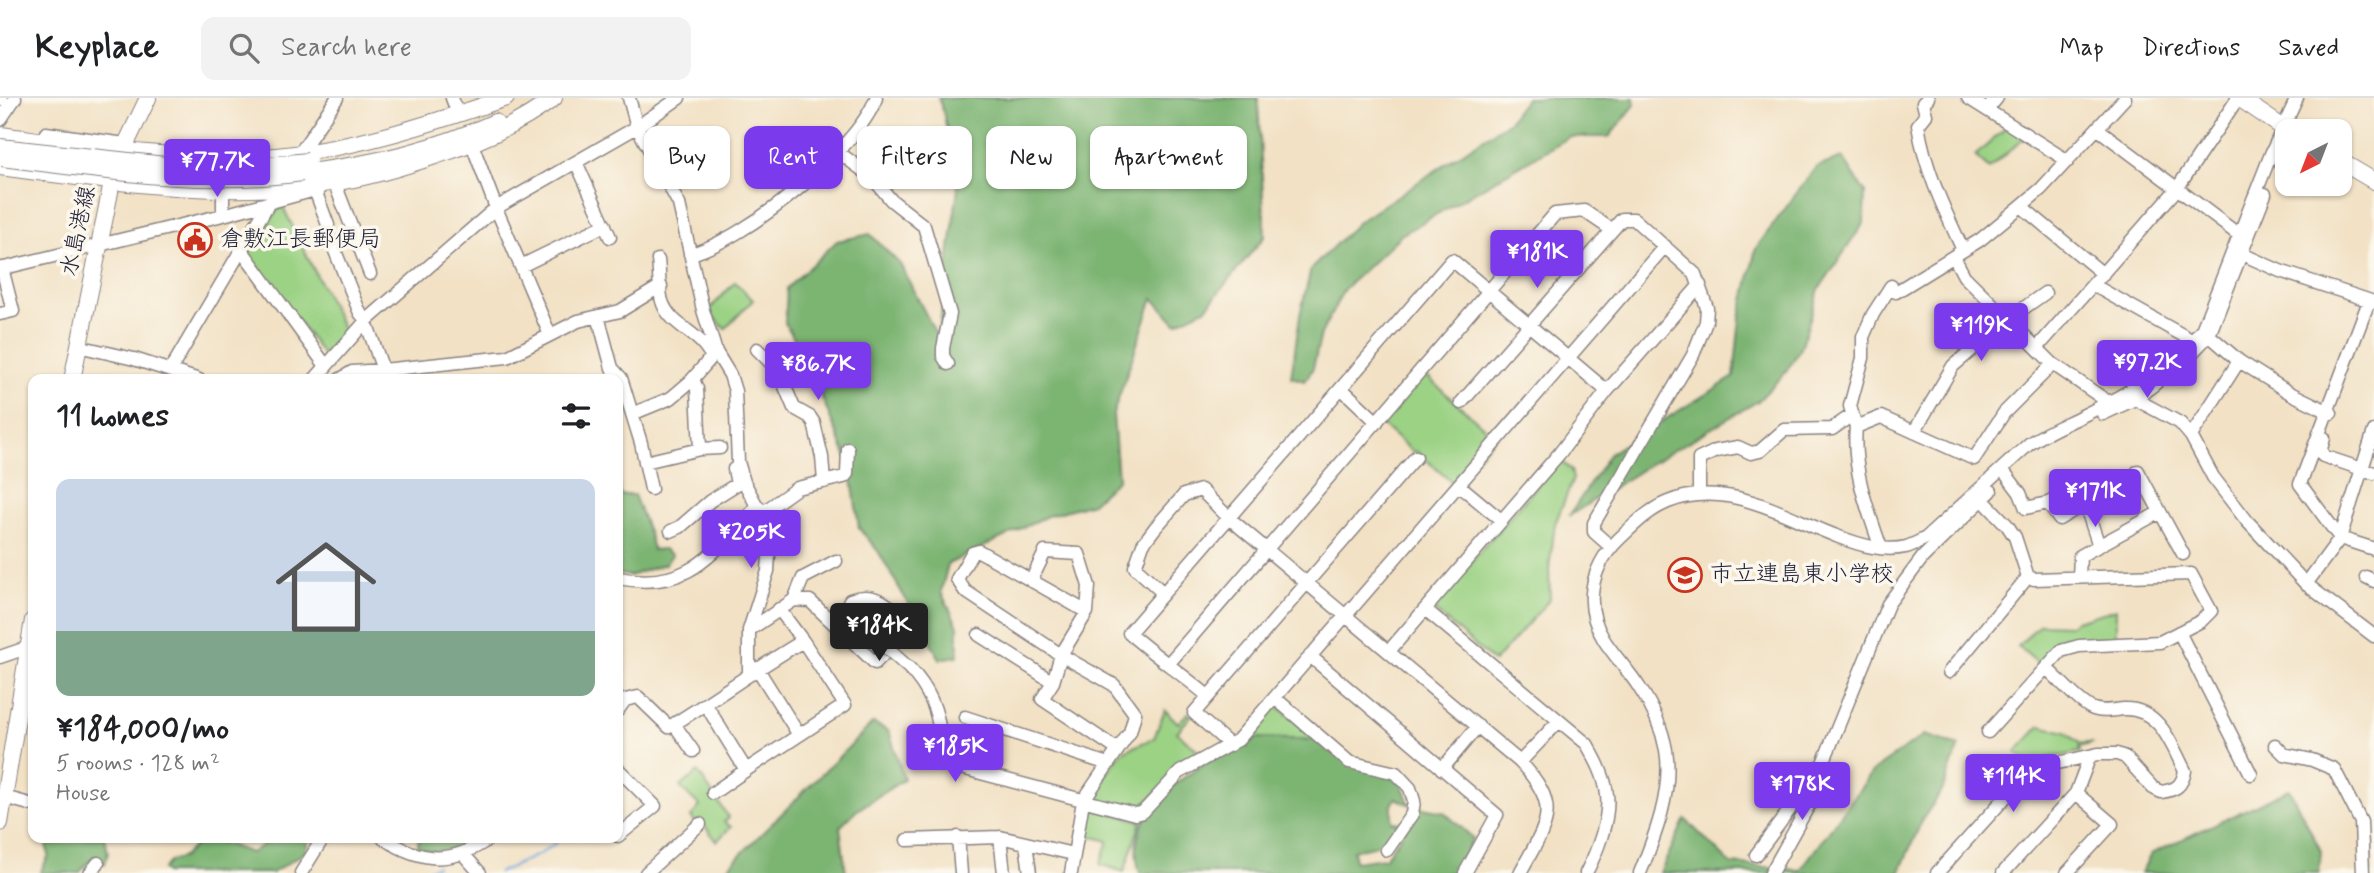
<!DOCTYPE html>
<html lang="en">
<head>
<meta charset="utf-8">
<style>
	:root { --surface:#fff; --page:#f2f2f2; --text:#202124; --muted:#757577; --line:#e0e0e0; --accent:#7c3aed }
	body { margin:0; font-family:Mynerve,"Klee One",sans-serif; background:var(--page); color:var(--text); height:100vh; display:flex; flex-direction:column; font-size:26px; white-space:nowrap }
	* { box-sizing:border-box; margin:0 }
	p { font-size:23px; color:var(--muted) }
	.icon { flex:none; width:38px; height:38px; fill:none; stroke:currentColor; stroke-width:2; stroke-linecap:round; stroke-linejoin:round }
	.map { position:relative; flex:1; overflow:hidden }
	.panel { position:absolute; left:28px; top:276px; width:595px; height:469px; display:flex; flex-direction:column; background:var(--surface); border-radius:14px; box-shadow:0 2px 5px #0004 }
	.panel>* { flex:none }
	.banner { position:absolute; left:644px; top:28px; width:665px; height:63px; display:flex; gap:14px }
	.needle { width:46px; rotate:222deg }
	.buttons { position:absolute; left:2275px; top:21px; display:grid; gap:14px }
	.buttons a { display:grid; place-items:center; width:77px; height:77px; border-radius:14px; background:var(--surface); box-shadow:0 2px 5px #0004; font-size:35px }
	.price { position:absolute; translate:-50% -60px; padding:0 16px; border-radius:7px; background:var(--accent); color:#fff; font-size:23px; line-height:46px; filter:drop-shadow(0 2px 4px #0008) }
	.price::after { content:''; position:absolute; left:50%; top:42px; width:21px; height:16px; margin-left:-10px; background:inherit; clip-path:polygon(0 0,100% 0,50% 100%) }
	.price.selected { background:#222; color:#fff }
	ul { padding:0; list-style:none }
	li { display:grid; align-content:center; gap:14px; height:371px; padding:0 28px }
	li+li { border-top:2px solid var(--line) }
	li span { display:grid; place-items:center; height:217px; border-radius:14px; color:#555 }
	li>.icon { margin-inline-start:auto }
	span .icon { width:126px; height:126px; fill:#fffc; stroke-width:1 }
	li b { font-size:30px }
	h2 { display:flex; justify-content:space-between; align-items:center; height:84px; padding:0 28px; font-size:30px }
	.tag { padding:0 24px; border-radius:14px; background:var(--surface); box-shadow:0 2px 5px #0004; font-size:24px; line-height:63px }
	.tag.selected { background:var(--accent); color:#fff }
	header { display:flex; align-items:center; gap:42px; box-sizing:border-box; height:98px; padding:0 35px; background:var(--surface); border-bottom:2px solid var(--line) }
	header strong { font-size:33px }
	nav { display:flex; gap:38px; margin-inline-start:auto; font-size:24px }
	.search { width:490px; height:63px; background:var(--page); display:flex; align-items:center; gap:18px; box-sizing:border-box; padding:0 24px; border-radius:14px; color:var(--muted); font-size:26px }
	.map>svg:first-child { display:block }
	.green { fill:#9bd284; stroke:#5e7a60; stroke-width:2 }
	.forest { fill:#7cb472; stroke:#4f6b56; stroke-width:2 }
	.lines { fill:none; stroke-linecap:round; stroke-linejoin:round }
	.stream { stroke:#71a6de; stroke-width:2.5 }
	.minor-casing { stroke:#8a8280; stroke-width:15 }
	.major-casing { stroke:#8a8280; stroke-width:18 }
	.minor { stroke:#fff; stroke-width:12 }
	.major { stroke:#fff; stroke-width:16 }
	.minor-bridge-casing { stroke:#8a8280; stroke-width:15; stroke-linecap:butt }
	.major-bridge-casing { stroke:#8a8280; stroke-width:18; stroke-linecap:butt }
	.minor-bridge { stroke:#fff; stroke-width:12 }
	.major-bridge { stroke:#fff; stroke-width:16 }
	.labels { text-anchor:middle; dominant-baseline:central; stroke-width:7; stroke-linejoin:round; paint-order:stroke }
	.street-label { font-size:23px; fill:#22223b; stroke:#fbf7ec }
	.poi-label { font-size:23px; fill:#22223b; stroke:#fbf7ec; text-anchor:start }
</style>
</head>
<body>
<header>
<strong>Keyplace</strong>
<div class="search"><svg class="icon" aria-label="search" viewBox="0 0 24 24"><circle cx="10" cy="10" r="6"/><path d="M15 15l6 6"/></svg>Search here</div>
<nav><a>Map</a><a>Directions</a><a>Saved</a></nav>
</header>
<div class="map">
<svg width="2374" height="775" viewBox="0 0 2374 775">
	<rect width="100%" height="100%" fill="#fbf7ec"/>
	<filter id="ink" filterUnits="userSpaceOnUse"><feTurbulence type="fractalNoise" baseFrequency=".0143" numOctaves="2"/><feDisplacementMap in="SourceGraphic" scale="14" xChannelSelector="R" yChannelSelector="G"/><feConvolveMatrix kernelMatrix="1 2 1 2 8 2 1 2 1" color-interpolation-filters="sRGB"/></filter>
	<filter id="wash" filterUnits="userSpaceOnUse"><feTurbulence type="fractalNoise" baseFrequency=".00686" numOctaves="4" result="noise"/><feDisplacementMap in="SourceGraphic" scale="28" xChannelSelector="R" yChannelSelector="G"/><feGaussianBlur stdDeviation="1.57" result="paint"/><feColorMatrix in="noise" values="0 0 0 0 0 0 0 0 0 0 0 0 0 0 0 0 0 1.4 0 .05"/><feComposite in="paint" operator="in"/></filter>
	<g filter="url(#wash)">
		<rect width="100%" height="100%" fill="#f2e1c4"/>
		<path class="green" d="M2008 28 2026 38 1989 71 1975 58Z
			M283 109 344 233 324 258 248 156 278 111Z
			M735 184 753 202 725 231 708 213Z
			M1424 276 1495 339 1454 386 1416 353 1414 355 1382 327V323Z
			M1560 362 1571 372 1573 381 1555 426 1549 471 1550 501 1494 564 1435 513 1434 506Z
			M2116 511V540L2061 542 2039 566 2018 548 2040 526 2070 527 2076 523Z
			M1272 610H1280L1316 642 1255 640 1249 646 1241 645Z
			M1165 612 1178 625 1188 615 1191 618 1177 634 1202 656 1139 710 1131 711 1096 703 1092 697 1122 654 1154 640Z
			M2040 628 2066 634 2079 645H2093L2079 649 2080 654 2029 664 2016 654Z
			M698 674 729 720 724 724 731 729 717 743 699 722 696 725 691 719 700 708 680 689Z
			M1091 710 1141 723 1124 774 1100 766 1108 743 1083 736 1086 715Z"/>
		<path class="forest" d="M939 0H1258L1265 138 1205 211 1176 225 1153 200 1113 316 1118 381 1092 405 1047 418 948 466 941 494 958 528V558L940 561 878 453 859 430 850 367 805 259 785 225 787 190 837 143 870 136 900 166 938 240 958 90 944 18Z
			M1526 0H1634L1635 7 1609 39H1569L1401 137 1344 191 1321 236 1313 270 1305 283 1291 279 1300 217 1311 171 1357 125 1508 24Z
			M1843 60 1865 94 1864 125 1819 191 1801 250 1786 274 1758 303 1650 366 1569 418 1610 355 1734 279 1740 220 1756 150 1816 69Z
			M618 373 620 397H634L649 436 653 452 664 451 672 457 665 466 630 478 618 476Z
			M873 625 889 633 904 681 856 713 840 729 846 775H722Z
			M1924 637 1959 648 1942 693 1922 722 1900 773 1901 775H1660L1685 721 1731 766 1800 772 1874 672Z
			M1255 640 1316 642 1401 685 1410 707 1396 700 1392 707V724L1403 725C1387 746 1378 748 1353 752L1355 764 1385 760 1413 720 1417 709 1444 714 1473 740 1455 775H1140C1119 710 1194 671 1241 645L1249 646Z
			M2289 691 2321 753 2319 775H2141L2151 756Z
			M44 740H105L108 755 105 766 94 758 79 775H40L49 757Z
			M273 740H309L305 754 272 775H166L163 771 170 763 183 759 201 741C217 740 235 750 251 755Z
			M419 740H474C454 754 440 755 417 750Z"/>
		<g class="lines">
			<path class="stream" d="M422 775 437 768
				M498 775 540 756 557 744"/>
		</g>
	</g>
	<g filter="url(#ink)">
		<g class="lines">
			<g class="minor-casing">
				<path id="minor" d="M452 0 458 16
					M629 0 637 29 679 106 703 212 716 254 730 277 735 293 738 364 744 384 766 425 770 441 768 473 749 532V575
					M1928 0 1923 5 1926 17 1918 27C1925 72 1944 111 1963 152
					M1968 0 2068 63
					M0 2 1 0
					M1987 12 1997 0
					M0 22 15 0
					M2098 31 2239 137
					M46 35 125 46
					M472 46 496 110 550 237
					M838 54 872 79 891 102 924 128 950 216 943 250V258L948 266
					M296 61 337 0
					M576 64 610 139
					M335 86 370 176
					M315 92 328 127 327 133 360 215 365 221 383 272 507 259 578 223 620 213 661 188
					M2021 108 2103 176
					M223 117V91
					M241 151 326 268
					M690 156C744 143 858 51 876 0
					M2242 156 2280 173 2374 204
					M1954 159 1964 178 2053 266 2114 308
					M658 162C660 175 658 195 663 206 670 224 690 232 702 245 706 249 709 254 712 259
					M521 168 605 127
					M0 171 223 117 319 91
					M2093 187 2193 243
					M2369 203 2300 386 2340 440 2374 451
					M0 216 13 213 2 170
					M598 218 612 270 621 280 641 345 651 391
					M2209 237 2239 263 2290 295 2331 315
					M78 248 134 261 199 282
					M2037 250 2176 92 2238 0
					M757 251 778 272 794 310 810 319 814 325 822 359 824 384
					M2184 263 2209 237 2265 96
					M2053 266 2004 315 1974 361 1881 319 1856 329 1850 308 1863 260V239L1873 216 1891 188 1896 194 1980 142 2021 108 2041 91 2125 0
					M171 271 270 103
					M693 281 697 291 700 351
					M314 282 366 223 496 110 637 29 679 0
					M339 282 352 274 383 272
					M1341 290 1377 324
					M2133 297 2135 301 2180 325 2191 338 2213 379 2247 423 2306 486 2374 538
					M1461 305 1622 121H1634L1695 176 1707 210 1706 224 1693 257 1594 425V434L1611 449
					M632 316 671 300 691 283 716 254
					M2103 316 2135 301 2156 285
					M1856 329C1852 371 1867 410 1881 450
					M1914 334 1953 268 2007 222 2045 195
					M2191 338 2239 263
					M2324 340 2321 351 2323 358 2374 375
					M645 364 700 351 720 350
					M2002 371 2020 395 2026 410 2048 405 2073 393
					M2138 373 2183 456
					M1459 387 1501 422
					M1699 396V361L1716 353 1738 349 1751 355 1760 353 1784 332 1832 331 1852 317
					M1979 398 2007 427 2015 439 2028 479
					M2048 405 2059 421 2079 409 2112 401
					M2086 409 2099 448
					M762 415 797 390 844 379 847 376 848 351
					M671 433 680 429 710 403 737 386 734 371
					M2079 479 2080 458 2160 414
					M2366 479 2374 483
					M618 480C691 494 712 454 758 408
					M1031 483 1045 454 1079 456 1089 488 1087 514 1061 557 1053 584 1042 601 1118 652
					M2306 486 2340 440 2374 333
					M1163 495 1135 469 1143 446 1155 430 1184 397 1201 392 1229 420 1520 664C1564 710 1546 726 1520 775
					M794 502 803 480 836 463
					M779 511 803 543
					M1425 511 1587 646C1596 662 1605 678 1607 697 1610 721 1597 754 1586 775
					M749 532 794 502 810 503 875 565 900 539 903 528C895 506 872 493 850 502L846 510 848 515 870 535
					M2179 534 2251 676
					M979 537 1053 584
					M1389 553 1559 356 1607 293 1700 187
					M1310 558 1497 717 1465 775
					M0 559 29 549
					M1169 565 1555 116 1584 113 1612 132
					M757 570 799 637
					M910 571C928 590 938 611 940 637 941 648 938 656 943 665L1135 716 1143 714 1180 674 1238 642 1665 148
					M1949 574 2028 479
					M1208 598C1182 576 1154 557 1129 535L1452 162 1607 293
					M1275 600 1349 664 1396 675 1410 690 1414 703 1412 716 1387 752
					M618 612 625 602 638 599 669 629C715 601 757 570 803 543L845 607 746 672 706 607
					M965 619 1108 666
					M674 626 693 653
					M1988 634 2061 553 2079 548 2160 544 2201 523 2211 513 2191 476 2034 481 2028 479
					M1230 647 1194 615 1416 359
					M2275 647 2284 656 2312 662 2334 671 2361 724 2363 775
					M1520 664 1559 623
					M618 671 655 708 618 738
					M1442 671 1478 628
					M713 695 746 672
					M4 699 33 707
					M958 739 961 775
					M1000 739 1004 775
					M383 740C422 765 452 767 490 740
					M907 742 1000 739 1073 756
					M1026 745 1030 775
					M464 757 480 775
					M1756 757 1816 676
					M90 775 98 765
					M301 775 323 740
					M646 775 700 726
					M1071 775 1083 703 1130 634 1135 616 1114 587 1061 557 965 493 957 481 972 455 979 453 1087 514
					M1640 775C1655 738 1673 693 1666 652 1662 630 1652 608 1639 589 1629 573 1615 559 1604 542 1583 508 1590 470 1618 442 1634 427 1648 412 1668 404 1727 380 1785 419 1839 439 1860 447 1883 454 1906 449 1913 447 1920 443 1926 440L2029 346C2046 334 2064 327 2082 318 2127 296 2171 271 2202 232L2271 56 2297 0
					M1771 775 1815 696 1821 670 1888 506 1923 459 1991 393
					M1937 775 2031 671 2098 656H2117L2125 659 2153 690 2161 694C2176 692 2182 688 2185 673 2171 646 2160 610 2124 611 2113 612 2101 615 2091 610 2077 603 2059 581 2046 570
					M2003 775 2076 695 2090 658
					M2067 775 2112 726 2076 695"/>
			</g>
			<g class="major-casing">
				<path id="major" d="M2239 0 2288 33
					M0 37C85 48 173 62 259 59 343 55 427 27 506 0
					M2340 63 2374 83
					M0 69C113 84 229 102 343 83 374 78 406 68 435 58 477 45 519 27 554 0
					M302 75C368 67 435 52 495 24
					M72 282 112 84 126 46 148 0
					M0 725 33 522"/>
			</g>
			<use href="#minor" class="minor"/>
			<use href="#major" class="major"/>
			<g class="minor-bridge-casing">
				<path id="minor-bridge" d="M870 535 910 571"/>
			</g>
			<g class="major-bridge-casing">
				<path id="major-bridge" d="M0 49 184 69 258 68 308 63
					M2 60C101 72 202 89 302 75"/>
			</g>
			<use href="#minor-bridge" class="minor-bridge"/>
			<use href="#major-bridge" class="major-bridge"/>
		</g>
	</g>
	<defs>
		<g id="civic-ring" transform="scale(1.75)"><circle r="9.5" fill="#fbf7ec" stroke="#c8321e" stroke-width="1.5"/><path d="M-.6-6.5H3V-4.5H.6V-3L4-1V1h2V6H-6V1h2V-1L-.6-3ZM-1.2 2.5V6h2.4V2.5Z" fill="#c8321e"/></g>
		<g id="school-ring" transform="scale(1.75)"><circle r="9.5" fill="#fbf7ec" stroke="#c8321e" stroke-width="1.5"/><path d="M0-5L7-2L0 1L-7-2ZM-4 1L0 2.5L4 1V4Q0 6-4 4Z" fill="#c8321e"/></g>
	</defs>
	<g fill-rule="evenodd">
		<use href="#civic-ring" x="195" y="142"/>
		<use href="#school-ring" x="1685" y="477"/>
	</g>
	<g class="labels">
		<g class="street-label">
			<text transform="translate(79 133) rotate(-78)">水島港線</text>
		</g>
		<g class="poi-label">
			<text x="220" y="142">倉敷江長郵便局</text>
			<text x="1710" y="477">市立連島東小学校</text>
		</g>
	</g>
</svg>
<div class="buttons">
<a><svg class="needle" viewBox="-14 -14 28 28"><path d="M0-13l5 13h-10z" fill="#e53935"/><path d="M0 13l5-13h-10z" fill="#757577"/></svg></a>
</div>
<b class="price" style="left:217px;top:101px">¥77.7K</b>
<b class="price" style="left:1537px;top:192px">¥181K</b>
<b class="price" style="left:1981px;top:265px">¥119K</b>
<b class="price" style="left:2147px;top:302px">¥97.2K</b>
<b class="price" style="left:818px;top:304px">¥86.7K</b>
<b class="price" style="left:2095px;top:431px">¥171K</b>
<b class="price" style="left:751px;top:472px">¥205K</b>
<b class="price selected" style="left:879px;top:565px">¥184K</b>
<b class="price" style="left:955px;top:686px">¥185K</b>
<b class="price" style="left:2013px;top:716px">¥114K</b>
<b class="price" style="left:1802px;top:724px">¥178K</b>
<div class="banner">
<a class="tag">Buy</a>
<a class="tag selected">Rent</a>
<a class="tag">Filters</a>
<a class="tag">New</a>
<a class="tag">Apartment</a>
</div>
<section class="panel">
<h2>11 homes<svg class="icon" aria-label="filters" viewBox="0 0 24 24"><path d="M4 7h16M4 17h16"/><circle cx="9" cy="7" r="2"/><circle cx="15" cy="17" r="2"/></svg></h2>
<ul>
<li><span style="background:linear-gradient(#c9d6e8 70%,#7fa58c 0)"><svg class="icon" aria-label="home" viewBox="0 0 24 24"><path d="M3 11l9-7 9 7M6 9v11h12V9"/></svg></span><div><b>¥184,000/mo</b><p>5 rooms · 128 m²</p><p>House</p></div></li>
</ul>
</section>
</div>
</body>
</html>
